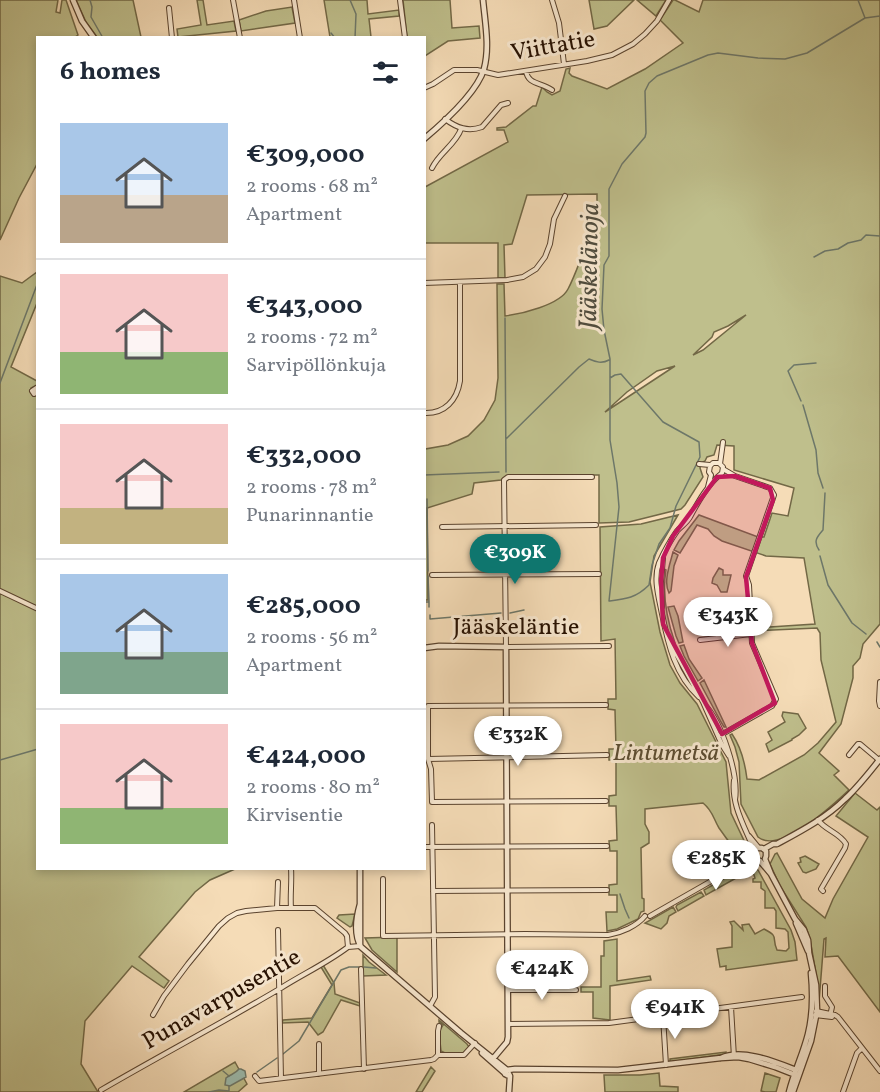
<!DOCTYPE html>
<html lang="en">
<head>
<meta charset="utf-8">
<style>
	:root { --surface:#fff; --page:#f2f2f3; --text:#1f2937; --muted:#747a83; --line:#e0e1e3; --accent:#0f766e }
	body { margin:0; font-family:Vollkorn,serif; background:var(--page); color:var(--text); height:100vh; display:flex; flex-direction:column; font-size:22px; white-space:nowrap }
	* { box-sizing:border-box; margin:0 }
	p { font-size:20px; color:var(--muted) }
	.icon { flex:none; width:33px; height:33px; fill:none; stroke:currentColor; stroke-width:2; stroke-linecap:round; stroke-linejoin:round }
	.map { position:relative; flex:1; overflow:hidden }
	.sheet { position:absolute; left:36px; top:36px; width:390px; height:834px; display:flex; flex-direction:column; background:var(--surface); border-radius:0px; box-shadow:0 3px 9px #0003 }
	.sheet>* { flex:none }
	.price { position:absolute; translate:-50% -51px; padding:0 14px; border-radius:21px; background:#fff; color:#222; font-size:20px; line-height:39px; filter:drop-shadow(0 2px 3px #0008) }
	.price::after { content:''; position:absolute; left:50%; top:36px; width:18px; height:14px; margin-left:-9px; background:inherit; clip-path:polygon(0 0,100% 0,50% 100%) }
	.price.current { background:var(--accent); color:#fff }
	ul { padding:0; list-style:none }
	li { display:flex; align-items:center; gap:18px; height:150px; padding:0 24px }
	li+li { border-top:2px solid var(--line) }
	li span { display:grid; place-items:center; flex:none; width:168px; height:120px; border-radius:0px; color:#555 }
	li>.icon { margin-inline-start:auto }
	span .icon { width:72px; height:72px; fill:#fffc; stroke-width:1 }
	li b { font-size:26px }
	h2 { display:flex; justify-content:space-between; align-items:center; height:72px; padding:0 24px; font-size:26px }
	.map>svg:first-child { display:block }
	.green { fill:#bfbf8c; stroke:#726846; stroke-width:1.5; fill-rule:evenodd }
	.water { fill:#9cbcaf; stroke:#6d7769; stroke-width:1.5 }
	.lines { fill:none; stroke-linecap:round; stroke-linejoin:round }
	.stream { stroke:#6d7769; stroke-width:1.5 }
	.minor-casing { stroke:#5a432e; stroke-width:6 }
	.tertiary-casing { stroke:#5a432e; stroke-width:7 }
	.minor { stroke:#f8e8d0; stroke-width:4 }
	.tertiary { stroke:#f8e8d0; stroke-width:4.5 }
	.marked { fill:#c2185b; fill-opacity:0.2; stroke:#c2185b; stroke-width:4.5; stroke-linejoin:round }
	.labels { text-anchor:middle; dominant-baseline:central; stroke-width:6; stroke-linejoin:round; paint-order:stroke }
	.street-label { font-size:24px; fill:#261001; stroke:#f8e8d0 }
	.park-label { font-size:24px; font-style:italic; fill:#5c4d32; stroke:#f8e8d0 }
	.water-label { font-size:26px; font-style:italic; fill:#4f4c3e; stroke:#f8e8d0 }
</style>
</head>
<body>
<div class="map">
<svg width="880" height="1092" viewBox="0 0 880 1092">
	<rect width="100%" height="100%" fill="#f5dcb7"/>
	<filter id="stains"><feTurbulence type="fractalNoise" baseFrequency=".00333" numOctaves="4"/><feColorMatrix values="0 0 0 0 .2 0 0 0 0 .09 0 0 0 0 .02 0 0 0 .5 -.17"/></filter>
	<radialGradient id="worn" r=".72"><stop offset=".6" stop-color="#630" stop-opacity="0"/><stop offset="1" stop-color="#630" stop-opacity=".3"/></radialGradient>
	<path class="green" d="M0 0H58L56 12 60 13 62 0H66L78 35 75 37 38 38 37 164 19 198 0 240Z
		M76 0H133L141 37H97L86 22Z
		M197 0H203L207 25 234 21 236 31 178 37 177 29 201 25Z
		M324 0H367L368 14 399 10V16L369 19 371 37H330Z
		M403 0H450L452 28 479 26 480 38 448 41 425 56 424 38 407 37Z
		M589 0H634L607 26 594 29Z
		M637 0H666L656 16Z
		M673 0H675L699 12 703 0H880V624L863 644 860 658 853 666V678L841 724 819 753 839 771 834 775 849 790C833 805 780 855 758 837L741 804 739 762 735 747 730 735 732 734C741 747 745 763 747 779L759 780 804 755 818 743 836 722 821 660 820 633 817 628 754 631V628L815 624 804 558 766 556 722 541 714 536 708 529 697 525 680 553 674 550 679 541 699 515 758 537H764L772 513 788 516 794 488 734 470V446L717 445 714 455 707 457 705 461 701 463 700 468 703 477 685 505 681 509 629 522 599 523V475H509L501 480 474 483 472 494 427 508 428 600H425V416V449L448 445 468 436 484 420 495 400 498 378 497 284H504L505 316C521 314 560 305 568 289 575 276 580 260 586 246L597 247V194L527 195 512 244 504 245 505 278H498V243H425V187L508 142 504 130H497V128L506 127 533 106H536L542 87 547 92 552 95 560 91 566 69 570 68 569 73 572 76 607 89 645 69 683 43 660 20ZM746 315 703 350 693 355 712 337 714 332 728 326ZM675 366 605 412 627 392 657 371Z
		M292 7 295 23 241 31 239 20 266 11Z
		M37 272V303L11 367 37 381V385L31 388 30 391 33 396 38 395 37 607 0 590V276L22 283Z
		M678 515 654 556 650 582 660 632 670 665 680 683 697 704 726 762 731 813 747 847 741 856C733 848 726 838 719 828 713 818 713 811 703 803L645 809V824L649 832V843L641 848 642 898 644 899V911L641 912 638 919 617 929 607 931 606 912H617V895H609V885L617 884V851H610L609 841 617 840 616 806H609V796L616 795V760H609V749H616L615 710 608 709V699H616L615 639 601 641 600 527 641 524Z
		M673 552 678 555 674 566 671 591 669 593C663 582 670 564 673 552Z
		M719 568 723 570V575H731L727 592H721L717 585 712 583 713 578Z
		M664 569 666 570C662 594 667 620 675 643L673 644C662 621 661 594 664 569Z
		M0 593 37 610 38 868 235 869 210 880 195 892 139 957 169 981 164 988 132 966 85 1021 81 1064 98 1092H0Z
		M674 606 678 616 683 642 679 643 676 636 668 607Z
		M684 645 689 659 702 678 698 681 684 656 680 646Z
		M704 680 726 727H724L721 722 700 683Z
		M783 712 798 714 806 728 799 735 792 739V740L769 752 766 744 772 740 768 732 785 722 782 716Z
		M855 793 877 810 880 807V1012L838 956 825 957 826 938 824 939 819 1002H818V985L810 939 806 927 780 886 770 864 775 854 777 853 802 899 825 918 833 899 868 837 836 816Z
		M805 856 819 864 816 869 806 873 803 872 798 863 801 862 800 858Z
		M748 867 750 875 748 876 745 873 706 895 704 890 732 874Z
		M753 868 758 870 791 930 795 942 797 960 726 970V966L720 967 717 949 732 947V926L730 922 734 921 743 930 742 925 749 924 755 934 764 929C780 937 771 937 777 950L786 951 789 948 788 932 785 929 776 928V911L774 908H765V891L761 888V882H753V879L755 878 753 872H751Z
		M701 892 704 896 678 911 676 907 677 905Z
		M673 907 676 912 669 916 667 923 661 929 645 923Z
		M355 914 352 926 350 927 337 918 339 915Z
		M397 937V972L372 950 365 938Z
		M617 939V981L650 976 651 980 610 986V1020L593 1018V992H581V987H601V956H604V941Z
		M363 955 369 962 386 975 363 976Z
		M323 965 334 983 335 994 360 1003V1006L341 1000 323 1032 318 1035 308 1022 282 1023 283 1020 312 1018 332 985 321 967Z
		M439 1020 467 1044 469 1047 464 1053H445L441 1051 439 1032 443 1025 439 1022Z
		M726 1052V1054L670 1062V1059Z
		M235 1062 247 1084 238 1092H184Z
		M431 1067 435 1071 422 1092H416Z
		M659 1073 660 1086 678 1087V1092H605L604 1075H640Z
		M765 1073 780 1078 776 1092H765L761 1091Z"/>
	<path class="water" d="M239 1069H241L245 1071 246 1077 230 1086 225 1085 226 1078C231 1074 235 1074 239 1069Z"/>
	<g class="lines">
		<path class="stream" d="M90 0 92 7 91 17 103 38
			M350 0 356 14 355 38
			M858 0 865 18
			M331 33 335 38
			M814 257 825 251 838 249 848 243 861 240 866 235 880 236
			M505 318 506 472
			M610 378 615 375 621 374 663 422 699 442 700 457 676 506 670 528 659 544 652 565 649 585C636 598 626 599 609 601L619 507 617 483 610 440V359L604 330 602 309 604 265 609 256V189L622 164 645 137 646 133 645 91 649 83 657 76 708 55 718 53 758 58 785 59 807 53 865 18 880 16
			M0 383 38 282
			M801 401 788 371 794 365 816 363
			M803 405 816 450 818 473 823 488
			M506 439 579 367 589 359C596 362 602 364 609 360
			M424 475 499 472
			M427 499 428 571
			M819 550C813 541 817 537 823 530L825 493
			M820 556 828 585 852 623 866 634
			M428 576 429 602
			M424 602H429V607
			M510 613 524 610
			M430 615V619L501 613
			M877 642 880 647
			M0 760 38 749
			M620 894 625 909 629 918
			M364 967 376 968
			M283 1054 299 1041 341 970 349 967H359
			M223 1071 229 1076
			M257 1072 277 1058
			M209 1092 219 1090 229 1091V1086"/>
		<g class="minor-casing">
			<path id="minor" d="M233 0 240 38
				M294 0 300 38
				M400 0 405 38
				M552 0 559 23 564 64
				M169 8 172 38
				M526 71C528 85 541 82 552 90
				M424 88 433 84 454 70H477L498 75 587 61 612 55 633 44 645 34 657 21 669 0
				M445 119C457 128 468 132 482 127L501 105 508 103
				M432 168C439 153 456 144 461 129
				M424 283 507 280 523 277 536 269 545 257 550 244 554 219 565 196
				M38 387 32 391 34 394 38 392
				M424 413C445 414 457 400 460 381V282
				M699 464 710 465
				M720 464 723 442
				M592 477H508L504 480 506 647 609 646
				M442 527 596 525
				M432 575 599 574
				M0 591 38 609
				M662 607 661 581 663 558
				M668 639 703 702 722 745 729 756
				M700 640 751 634
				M880 682 879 701 880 706
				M699 697C675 675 668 644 662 614 659 598 653 579 659 563 664 552 670 541 677 531 681 526 687 523 690 517 698 502 708 484 722 473L723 467 719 463H713L710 466 709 472 711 475 708 487
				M704 704C722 722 739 775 735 800
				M606 705 428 706V759L431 769 432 802 606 801
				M719 736 772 706 776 699 752 643 749 585 746 576 774 495 770 488 735 476 723 469
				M849 755 858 744H860L879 760
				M428 759 607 755
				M734 780C731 805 745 827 754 850
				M818 820C825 830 840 833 846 844L845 848 821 889 823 891
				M749 836 758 847
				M424 847 607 846
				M741 865 752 855
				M383 879V936L525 934 608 935C621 933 637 926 645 916
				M433 891 607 890
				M277 908 278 882
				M291 908C290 895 292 882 291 868
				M650 916 734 868 755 860
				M278 930 281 1078
				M361 969 364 1069
				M825 986V996L832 1007 830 1016
				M508 990H576
				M430 1006 435 997 432 825
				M731 1007 734 1057
				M816 1011 835 1015 838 1017 880 1071
				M153 1015 164 996 188 964 219 926 228 918 237 913 246 911 277 908H315L345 933 347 936 348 947
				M815 1015 832 1017
				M663 1016 666 1065
				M508 1024 609 1023 802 997
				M319 1044V1074
				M438 1055H464L475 1043
				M438 1055V1031L439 1026
				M255 1076 259 1081 431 1060 434 1059 438 1055
				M101 1090C161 1055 222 1023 281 988 303 974 327 963 348 947L360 946
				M843 1092 857 1053 862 1048"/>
		</g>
		<g class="tertiary-casing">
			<path id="tertiary" d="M73 0 82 21 94 38
				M424 139C443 123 477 92 484 69 490 47 485 22 483 0
				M424 648 439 646 506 647 508 1037 507 1042 491 1061
				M764 849 773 844H777C801 831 826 818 845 799 858 787 869 773 880 759
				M360 868V946
				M771 874 760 861 754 859 752 853 756 848H762L766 851V856L765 859 771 874 795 919 804 930 808 940 809 953 816 985 817 1011 811 1041 793 1092
				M360 904C356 918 354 935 361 947L461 1033 507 1070 510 1076 509 1092
				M796 923 808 951
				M482 1053 507 1075
				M721 1058C742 1048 775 1062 796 1070
				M505 1074 507 1070 515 1069 618 1070 721 1058 738 1057 749 1059 775 1067 798 1076
				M789 1092C794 1072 803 1054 808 1034 813 1014 813 994 811 973"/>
		</g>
		<use href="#minor" class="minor"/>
		<use href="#tertiary" class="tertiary"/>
	</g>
	<path class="marked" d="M735 476 770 488 773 500 746 577 752 643 775 703 722 734 663 624 661 581 663 558 673 536 717 477Z"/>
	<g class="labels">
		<g class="street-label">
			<text transform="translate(553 47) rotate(-10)">Viittatie</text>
			<text x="516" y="628">Jääskeläntie</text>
			<text transform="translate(222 1000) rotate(-30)">Punavarpusentie</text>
		</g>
		<g class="park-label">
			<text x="666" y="754">Lintumetsä</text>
		</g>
		<g class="water-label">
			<text transform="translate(590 266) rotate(-89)">Jääskelänoja</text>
		</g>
	</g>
	<rect width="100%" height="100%" filter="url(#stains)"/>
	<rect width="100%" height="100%" fill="url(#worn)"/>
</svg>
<b class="price current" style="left:515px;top:585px">€309K</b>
<b class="price" style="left:728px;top:648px">€343K</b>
<b class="price" style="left:518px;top:767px">€332K</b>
<b class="price" style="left:716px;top:891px">€285K</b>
<b class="price" style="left:542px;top:1001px">€424K</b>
<b class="price" style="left:675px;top:1040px">€941K</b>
<section class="sheet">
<h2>6 homes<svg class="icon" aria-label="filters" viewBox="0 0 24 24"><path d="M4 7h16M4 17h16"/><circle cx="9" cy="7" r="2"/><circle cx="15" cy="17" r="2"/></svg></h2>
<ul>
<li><span style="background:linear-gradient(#a9c7e8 60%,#b9a48a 0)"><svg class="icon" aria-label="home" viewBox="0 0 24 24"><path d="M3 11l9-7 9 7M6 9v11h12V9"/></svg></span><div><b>€309,000</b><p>2 rooms · 68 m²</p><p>Apartment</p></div></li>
<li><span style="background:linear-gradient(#f6c9c9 65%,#8fb573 0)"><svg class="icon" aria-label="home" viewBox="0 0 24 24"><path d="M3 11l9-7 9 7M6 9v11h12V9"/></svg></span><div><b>€343,000</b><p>2 rooms · 72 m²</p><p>Sarvipöllönkuja</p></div></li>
<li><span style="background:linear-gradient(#f6c9c9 70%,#c2b280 0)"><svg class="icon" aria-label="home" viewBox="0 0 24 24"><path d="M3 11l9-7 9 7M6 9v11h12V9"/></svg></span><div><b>€332,000</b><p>2 rooms · 78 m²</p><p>Punarinnantie</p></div></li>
<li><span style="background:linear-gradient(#a9c7e8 65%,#7fa58c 0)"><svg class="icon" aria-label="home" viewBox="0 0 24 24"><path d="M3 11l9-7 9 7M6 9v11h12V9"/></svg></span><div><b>€285,000</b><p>2 rooms · 56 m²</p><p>Apartment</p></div></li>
<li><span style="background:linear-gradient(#f6c9c9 70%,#8fb573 0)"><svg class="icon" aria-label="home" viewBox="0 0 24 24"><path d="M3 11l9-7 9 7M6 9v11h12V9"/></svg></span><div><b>€424,000</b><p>2 rooms · 80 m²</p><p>Kirvisentie</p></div></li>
</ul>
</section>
</div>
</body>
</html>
